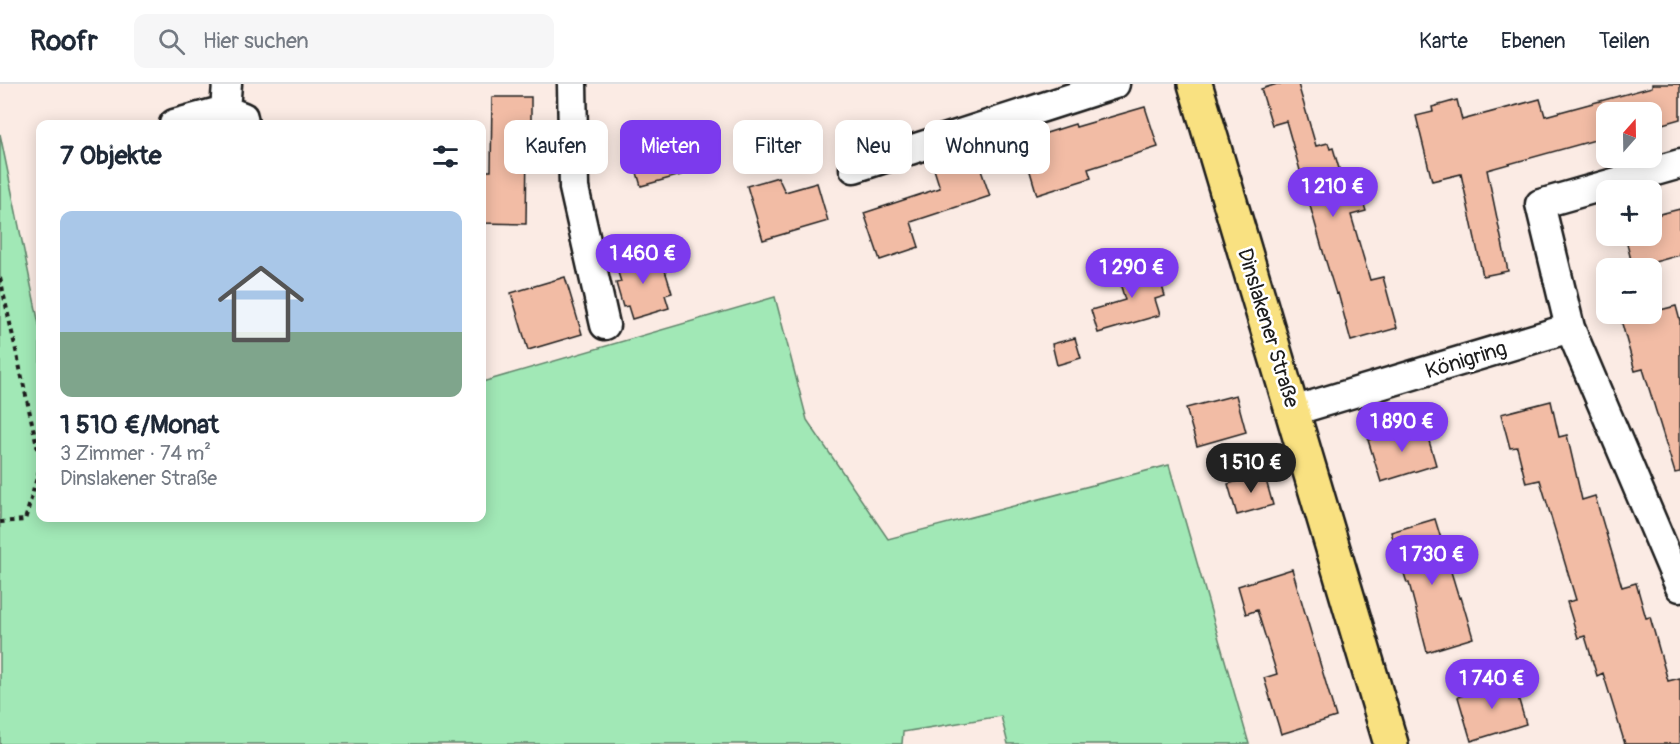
<!DOCTYPE html>
<html lang="de">
<head>
<meta charset="utf-8">
<style>
	:root { --surface:#fff; --page:#f6f6f7; --text:#1f2937; --muted:#747a83; --line:#e0e1e3; --accent:#7c3aed }
	body { margin:0; font-family:Pangolin,sans-serif; background:var(--page); color:var(--text); height:100vh; display:flex; flex-direction:column; font-size:22px; white-space:nowrap }
	* { box-sizing:border-box; margin:0 }
	p { font-size:20px; color:var(--muted) }
	.icon { flex:none; width:33px; height:33px; fill:none; stroke:currentColor; stroke-width:2; stroke-linecap:round; stroke-linejoin:round }
	.map { position:relative; flex:1; overflow:hidden }
	.panel { position:absolute; left:36px; top:36px; width:450px; height:402px; display:flex; flex-direction:column; background:var(--surface); border-radius:12px; box-shadow:0 3px 15px #0003 }
	.panel>* { flex:none }
	.banner { position:absolute; left:504px; top:36px; width:570px; height:54px; display:flex; gap:12px }
	.needle { width:39px; rotate:20deg }
	.buttons { position:absolute; left:1596px; top:18px; display:grid; gap:12px }
	.buttons a { display:grid; place-items:center; width:66px; height:66px; border-radius:12px; background:var(--surface); box-shadow:0 3px 15px #0003; font-size:30px }
	.price { position:absolute; translate:-50% -51px; padding:0 14px; border-radius:21px; background:var(--accent); color:#fff; font-size:20px; line-height:39px; filter:drop-shadow(0 2px 3px #0008) }
	.price::after { content:''; position:absolute; left:50%; top:36px; width:18px; height:14px; margin-left:-9px; background:inherit; clip-path:polygon(0 0,100% 0,50% 100%) }
	.price.active { background:#222; color:#fff }
	ul { padding:0; list-style:none }
	li { display:grid; align-content:center; gap:12px; height:318px; padding:0 24px }
	li span { display:grid; place-items:center; height:186px; border-radius:12px; color:#555 }
	li>.icon { margin-inline-start:auto }
	span .icon { width:108px; height:108px; fill:#fffc; stroke-width:1 }
	li b { font-size:26px }
	h2 { display:flex; justify-content:space-between; align-items:center; height:72px; padding:0 24px; font-size:26px }
	.chip { padding:0 21px; border-radius:12px; background:var(--surface); box-shadow:0 3px 15px #0003; font-size:21px; line-height:54px }
	.chip.active { background:var(--accent); color:#fff }
	header { display:flex; align-items:center; gap:36px; box-sizing:border-box; height:84px; padding:0 30px; background:var(--surface); border-bottom:2px solid var(--line) }
	header strong { font-size:28px }
	nav { display:flex; gap:33px; margin-inline-start:auto; font-size:21px }
	.search { width:420px; height:54px; background:var(--page); display:flex; align-items:center; gap:15px; box-sizing:border-box; padding:0 21px; border-radius:12px; color:var(--muted); font-size:22px }
	.map>svg:first-child { display:block }
	.green { fill:#a1e8b6; stroke:#5e8269; stroke-width:1.5 }
	.building { fill:#f2bca5; stroke:#1c1c1c; stroke-width:1.5 }
	.lines { fill:none; stroke-linecap:round; stroke-linejoin:round }
	.minor-casing { stroke:#1c1c1c; stroke-width:33 }
	.major-casing { stroke:#1c1c1c; stroke-width:38 }
	.path { stroke:#1c1c1c; stroke-width:4; stroke-dasharray:4.5 4.5; stroke-linecap:butt }
	.minor { stroke:#fff; stroke-width:28 }
	.major { stroke:#f9e181; stroke-width:33 }
	.labels { text-anchor:middle; dominant-baseline:central; stroke-width:5; stroke-linejoin:round; paint-order:stroke }
	.street-label { font-size:21px; fill:#1c1c1c; stroke:#fff }
</style>
</head>
<body>
<header>
<strong>Roofr</strong>
<div class="search"><svg class="icon" aria-label="search" viewBox="0 0 24 24"><circle cx="10" cy="10" r="6"/><path d="M15 15l6 6"/></svg>Hier suchen</div>
<nav><a>Karte</a><a>Ebenen</a><a>Teilen</a></nav>
</header>
<div class="map">
<svg width="1680" height="660" viewBox="0 0 1680 660">
	<rect width="100%" height="100%" fill="#fbebe4"/>
	<filter id="ink" filterUnits="userSpaceOnUse"><feTurbulence type="fractalNoise" baseFrequency=".0167" numOctaves="2"/><feDisplacementMap in="SourceGraphic" scale="12" xChannelSelector="R" yChannelSelector="G"/><feConvolveMatrix kernelMatrix="1 2 1 2 8 2 1 2 1" color-interpolation-filters="sRGB"/></filter>
	<g filter="url(#ink)">
		<path class="green" d="M0 50 40 245V434H482V298L775 213 807 336 888 455 1169 381 1249 660H1008L1001 632 903 648 902 660H0Z"/>
		<path class="building" d="M1277 0H1298L1316 62 1328 59 1330 65 1333 64 1345 105 1358 102 1366 127 1351 131 1370 196 1383 193 1397 244 1351 257 1338 209 1336 210 1324 171 1286 37 1272 41 1261 5Z
			M1652 0H1680V35L1652 43V28H1606V53L1487 86 1508 187 1483 192 1461 90 1432 97 1416 32 1433 28 1432 23 1457 16 1462 36 1540 15 1545 32 1652 3Z
			M492 13H531V61H527L526 140 482 139V87H491Z
			M1145 23 1158 63 1088 85 1091 94 1037 111 1021 57 1075 40 1076 43Z
			M671 53 681 91 641 102 630 65Z
			M975 69 990 112 911 138 919 163 880 176 864 129 940 104 933 82Z
			M778 93 785 108 817 99 828 137 763 156 747 102Z
			M1680 125V171L1633 184 1625 152H1652V132Z
			M653 168 657 182 663 180 672 209 665 211 669 224 632 235 628 222 623 223 616 199 621 198 615 179Z
			M1155 178 1165 212 1155 215 1160 231 1098 249 1091 226 1125 216 1117 189Z
			M565 193 582 250 528 266 511 209Z
			M1676 222 1680 237V388L1675 389 1643 285 1635 287 1621 236Z
			M1075 254 1081 274 1057 281 1052 260Z
			M1236 311 1246 348 1197 362 1186 324Z
			M1551 317 1559 353 1567 351 1582 416 1595 412 1622 503 1636 499 1646 534 1650 533 1668 597 1680 594V660H1625L1603 589 1597 592 1585 552 1578 554 1567 518 1576 516 1540 396 1526 399 1517 363 1510 364 1501 330Z
			M1424 340 1436 381 1381 398 1368 356Z
			M1264 389 1273 421 1237 431 1228 400Z
			M1435 435 1459 514 1461 513 1473 554 1427 568 1409 499H1407L1391 448Z
			M1292 485 1336 633 1281 650 1264 594 1277 590 1257 526 1246 530 1238 502Z
			M1513 596 1526 640 1471 657 1458 613Z"/>
		<g class="lines">
			<g class="minor-casing">
				<path id="minor" d="M572 0 574 104 605 241
					M225 26 227 0
					M174 40 225 26 243 33 244 40
					M1680 80 1540 120 1570 244 1680 503
					M854 84 1115 0
					M1293 327 1570 244"/>
			</g>
			<g class="major-casing">
				<path id="major" d="M1195 0 1391 660"/>
			</g>
			<path class="path" d="M0 194 40 375
				M0 438 25 436 40 383"/>
			<use href="#minor" class="minor"/>
			<use href="#major" class="major"/>
		</g>
	</g>
	<g class="labels">
		<g class="street-label">
			<text transform="translate(1268 244) rotate(73)">Dinslakener Straße</text>
			<text transform="translate(1466 276) rotate(-17)">Königring</text>
		</g>
	</g>
</svg>
<div class="buttons">
<a><svg class="needle" viewBox="-14 -14 28 28"><path d="M0-13l5 13h-10z" fill="#e53935"/><path d="M0 13l5-13h-10z" fill="#747a83"/></svg></a>
<a>+</a>
<a>−</a>
</div>
<b class="price" style="left:1333px;top:134px">1 210 €</b>
<b class="price" style="left:643px;top:201px">1 460 €</b>
<b class="price" style="left:1132px;top:215px">1 290 €</b>
<b class="price" style="left:1402px;top:369px">1 890 €</b>
<b class="price active" style="left:1251px;top:410px">1 510 €</b>
<b class="price" style="left:1432px;top:502px">1 730 €</b>
<b class="price" style="left:1492px;top:626px">1 740 €</b>
<div class="banner">
<a class="chip">Kaufen</a>
<a class="chip active">Mieten</a>
<a class="chip">Filter</a>
<a class="chip">Neu</a>
<a class="chip">Wohnung</a>
</div>
<section class="panel">
<h2>7 Objekte<svg class="icon" aria-label="filters" viewBox="0 0 24 24"><path d="M4 7h16M4 17h16"/><circle cx="9" cy="7" r="2"/><circle cx="15" cy="17" r="2"/></svg></h2>
<ul>
<li><span style="background:linear-gradient(#a9c7e8 65%,#7fa58c 0)"><svg class="icon" aria-label="home" viewBox="0 0 24 24"><path d="M3 11l9-7 9 7M6 9v11h12V9"/></svg></span><div><b>1 510 €/Monat</b><p>3 Zimmer · 74 m²</p><p>Dinslakener Straße</p></div></li>
</ul>
</section>
</div>
</body>
</html>
